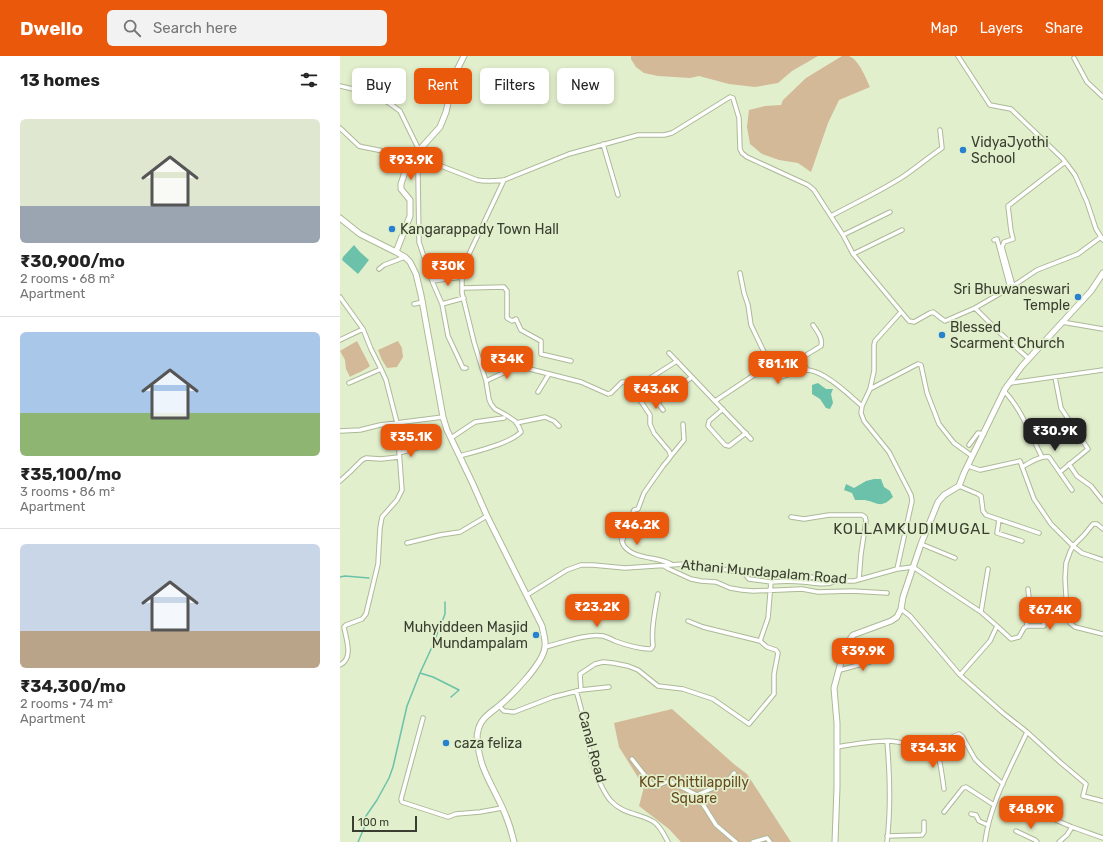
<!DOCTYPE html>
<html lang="en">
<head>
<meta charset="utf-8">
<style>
	:root { --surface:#fff; --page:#f2f2f2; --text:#222; --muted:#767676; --line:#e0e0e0; --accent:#ea580c }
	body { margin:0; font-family:Rubik,sans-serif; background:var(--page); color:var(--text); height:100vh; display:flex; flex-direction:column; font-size:15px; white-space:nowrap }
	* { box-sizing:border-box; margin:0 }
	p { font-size:13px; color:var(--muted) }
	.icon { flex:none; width:22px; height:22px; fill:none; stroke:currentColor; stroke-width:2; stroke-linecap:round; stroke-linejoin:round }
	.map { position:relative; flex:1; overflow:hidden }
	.details { display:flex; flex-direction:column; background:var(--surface); width:340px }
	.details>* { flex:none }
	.top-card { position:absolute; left:12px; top:12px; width:380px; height:36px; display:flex; gap:8px }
	.scale { position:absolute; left:12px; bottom:10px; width:65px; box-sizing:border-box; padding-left:4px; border:2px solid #393e30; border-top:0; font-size:11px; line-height:14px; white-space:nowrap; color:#393e30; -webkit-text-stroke:3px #e2efcc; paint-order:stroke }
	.price { position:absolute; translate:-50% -34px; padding:0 9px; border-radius:8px; background:var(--accent); color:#fff; font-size:13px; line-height:26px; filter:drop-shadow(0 1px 2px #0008) }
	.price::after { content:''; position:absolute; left:50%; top:24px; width:12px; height:9px; margin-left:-6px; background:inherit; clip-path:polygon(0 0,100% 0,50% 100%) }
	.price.selected { background:#222; color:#fff }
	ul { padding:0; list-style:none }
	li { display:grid; align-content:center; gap:8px; height:212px; padding:0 20px }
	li+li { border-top:1px solid var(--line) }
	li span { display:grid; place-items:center; height:124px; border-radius:6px; color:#555 }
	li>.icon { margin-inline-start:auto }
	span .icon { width:72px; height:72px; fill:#fffc; stroke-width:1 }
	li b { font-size:17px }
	h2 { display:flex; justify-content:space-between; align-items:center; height:48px; padding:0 20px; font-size:17px }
	.chip { padding:0 14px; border-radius:6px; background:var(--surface); box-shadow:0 2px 6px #0003; font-size:14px; line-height:36px }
	.chip.selected { background:var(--accent); color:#fff }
	header { display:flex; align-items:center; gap:24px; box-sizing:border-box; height:56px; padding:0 20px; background:var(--accent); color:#fff }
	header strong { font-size:19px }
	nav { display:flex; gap:22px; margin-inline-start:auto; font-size:14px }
	.search { width:280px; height:36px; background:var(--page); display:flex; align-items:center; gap:10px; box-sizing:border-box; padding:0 14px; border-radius:6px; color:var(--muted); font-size:15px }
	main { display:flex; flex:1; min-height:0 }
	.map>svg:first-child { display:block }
	.green { fill:#d3b997 }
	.water { fill:#6bc1a9 }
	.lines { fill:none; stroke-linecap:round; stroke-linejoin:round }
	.stream { stroke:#6bc1a9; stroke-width:1.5 }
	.street-casing { stroke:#adb998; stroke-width:5.5 }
	.secondary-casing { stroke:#adb998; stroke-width:7 }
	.street { stroke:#fff; stroke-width:3.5 }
	.secondary { stroke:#fff; stroke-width:5 }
	.poi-dot { fill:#2682cf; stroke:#e2efcc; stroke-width:1.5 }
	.labels { text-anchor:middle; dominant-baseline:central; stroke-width:3.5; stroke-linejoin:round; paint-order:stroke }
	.poi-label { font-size:14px; fill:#393e30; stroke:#e2efcc; text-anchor:start }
	.street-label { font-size:14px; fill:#393e30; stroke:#e2efcc }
	.park-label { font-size:14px; fill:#684a1d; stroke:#e2efcc }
	.neighbourhood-label { font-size:15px; letter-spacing:1px; fill:#393e30; stroke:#e2efcc }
</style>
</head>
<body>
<header>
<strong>Dwello</strong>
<div class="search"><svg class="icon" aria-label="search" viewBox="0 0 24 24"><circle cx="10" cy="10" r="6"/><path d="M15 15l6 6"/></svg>Search here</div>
<nav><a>Map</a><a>Layers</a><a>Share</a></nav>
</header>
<main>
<section class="details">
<h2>13 homes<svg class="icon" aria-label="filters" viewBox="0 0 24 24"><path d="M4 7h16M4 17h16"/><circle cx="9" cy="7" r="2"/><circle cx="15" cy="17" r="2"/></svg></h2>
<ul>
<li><span style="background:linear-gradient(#dfe7d0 70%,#9aa5b1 0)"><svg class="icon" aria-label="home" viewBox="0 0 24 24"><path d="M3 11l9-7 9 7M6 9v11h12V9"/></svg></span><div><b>₹30,900/mo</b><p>2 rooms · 68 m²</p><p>Apartment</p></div></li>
<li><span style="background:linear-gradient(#a9c7e8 65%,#8fb573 0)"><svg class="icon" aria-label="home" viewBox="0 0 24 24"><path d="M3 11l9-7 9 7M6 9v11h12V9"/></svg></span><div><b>₹35,100/mo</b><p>3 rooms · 86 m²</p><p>Apartment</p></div></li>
<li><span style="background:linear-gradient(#c9d6e8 70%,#b9a48a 0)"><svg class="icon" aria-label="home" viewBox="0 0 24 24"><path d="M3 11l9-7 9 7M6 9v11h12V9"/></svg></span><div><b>₹34,300/mo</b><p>2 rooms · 74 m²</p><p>Apartment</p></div></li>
</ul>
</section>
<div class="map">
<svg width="763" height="786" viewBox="0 0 763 786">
	<rect width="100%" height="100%" fill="#e2efcc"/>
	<path class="green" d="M291 0H478L452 15 438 27 415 31 389 28 359 20 350 22 318 20 304 17 296 11 291 3Z
		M502 0C503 0 508 0 509 0 519 4 526 22 530 31L499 44 488 67 471 116 458 107 439 104 422 98 410 88 407 71 409 54 425 50 441 49 443 44 466 22Z
		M17 285 30 310C24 315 17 317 10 321L6 313 5 304 0 295Z
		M58 285 62 292 63 301 57 311 47 312 42 304 38 294Z
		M332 653 395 709 407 718 451 786H341L329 773 299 750 304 731 279 691 274 667Z"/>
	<path class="water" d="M14 189 20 196 29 204 18 218 2 204 3 201Z
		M478 327 486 333H493L491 338 493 347 490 353 486 352 480 343 472 338V329Z
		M534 423H541L544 431 550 435 553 441C540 453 539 447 525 444 522 444 519 444 515 444L512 437 504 434 506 428 514 432 526 425Z"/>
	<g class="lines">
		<path class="stream" d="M0 521 5 520 29 522
			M80 617 92 591 105 558V546
			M18 786 25 770 26 760 37 744 49 722 53 711 67 650 80 617 93 621 119 634 111 641"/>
		<g class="street-casing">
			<path id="street" d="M618 0 650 49 671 53 723 103 735 119 747 146 756 173 763 184
				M734 2 747 26 763 41
				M0 30 30 37 49 47 60 55 79 94
				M0 72 19 90 23 91 53 97 72 102
				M263 88 278 139
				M75 99 86 102 96 108 137 124C146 126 155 125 164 124L229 98 298 79H324L332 77 390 41 393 42 399 62 400 93 402 97 407 101 468 129 474 134 503 179 513 198 569 265 574 266 590 257 593 256 602 263 605 265 635 252 673 230 697 214 738 198 761 181
				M80 100 78 118 79 186 92 225 102 248 108 280 123 312H126
				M491 160C515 147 541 135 564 120 577 111 589 101 602 92L600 74
				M78 173C89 172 96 171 106 176
				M503 179 550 156
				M654 184 657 183 670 232
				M513 198 562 174
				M39 213 44 209 65 201
				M400 217 404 237 408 249 411 269 435 319 437 321H441C447 319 463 314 468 314 486 316 509 339 522 350
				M92 225 122 221
				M673 230 662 191 664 186 673 183 671 175 668 150 725 106
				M123 232 164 231 167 235V262L172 265 176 263 181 274 201 285V298L231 305
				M0 241 23 273 31 293 41 313 46 324 57 367 62 434 57 444 42 461 40 472 38 508 26 558 22 563 6 569 4 571C6 583 14 602 0 609
				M74 248 83 246
				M102 248 124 242
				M635 252 659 276 689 303
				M722 266 763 273
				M0 284 23 273
				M329 297 411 383
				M467 314 463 306V301L481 290C483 282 477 275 473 269
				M715 321 721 352 748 393 720 416
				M146 325 178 310 241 326 268 338 271 337 282 326H286L302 347 310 359V368L314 377 329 395 331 400 328 404 323 410 304 437 298 453 294 454 282 486
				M9 327 41 313
				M303 327 323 354
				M670 327 763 314
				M293 333 337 305
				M530 333 574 310 578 308 581 309 587 337 599 368 614 387 632 400
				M664 335C681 352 691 380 702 401
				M198 336 209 318
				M375 345 429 309
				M318 346 352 321
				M383 353 369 365 368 370 385 389 389 390 406 377
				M176 367 205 361 214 365 219 370
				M0 375 20 374 40 369 103 361
				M111 382 135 366 164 362
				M629 389 638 377 644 378
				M59 397 80 391
				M120 400C137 395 169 388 181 376L179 371 175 365 166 359 155 353 151 348 149 343 146 325 134 286 122 237V208L129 198 164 124
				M331 400 344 384 343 368
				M729 408 737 420 751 430 763 445
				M628 410 640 414 680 405 694 443 711 468 733 490 742 497 763 504
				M682 411C689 407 701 399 709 401L732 434
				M0 425 10 416 22 404 26 402 41 403 59 401
				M619 430 638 438 641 440 643 455 646 459 699 477
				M274 460C276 462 278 463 279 465 282 472 279 482 284 490 295 504 317 500 331 508
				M451 461 464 463 489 459H522L525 461 526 465 521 498 519 523
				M659 464 657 477 682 485
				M763 473 757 468H753L744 479 733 490 730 496 726 507 725 522 727 559 730 567 735 571 763 578
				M67 487 100 479 120 476 147 460
				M581 488 615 502
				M324 510 329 513 351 523 361 525 376 526 390 532 402 534 413 535 462 533 478 536 512 535 547 537
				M557 513 572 445 571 439 549 396 524 365 521 357 522 350 530 333 534 315V289L535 285 561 256
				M405 518 409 523 431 526
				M187 539 227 514 241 509H253L285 512 345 508 357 509 412 518 464 520 496 525H514L557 513 573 511 641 556 657 570 671 583 679 581 684 572 687 570 685 555 689 542 688 533
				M561 553 570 560 620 619 663 657 687 676 721 707 746 728 743 740 763 745
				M641 556 648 513
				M687 570H704L703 560 707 557 727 559
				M420 585 428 562 431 526C442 525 453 525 464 526 475 527 486 530 496 525
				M205 591C221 587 248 577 263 580 267 581 271 583 275 585 286 589 299 593 311 593L313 590C311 573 315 555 318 538
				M500 614 541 603
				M620 619 650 585 657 570
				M241 634 269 631
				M236 635C247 666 247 700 261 729 264 735 267 741 271 745 284 759 300 757 314 766 321 771 324 779 328 786
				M159 650 164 655 174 656 213 641 241 634 240 618 255 608 263 606 273 607 288 610 298 614 318 630 343 633 373 643 409 668 434 638V618L438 597 436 594 427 591 420 585 363 571 348 565
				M83 662 61 743 62 746 108 761 116 758 140 756 162 752
				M596 689C600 704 602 718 604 733
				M497 691C514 688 531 685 549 685 564 686 579 692 594 690 604 688 610 681 619 678L622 680 635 703 641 709 663 728
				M292 703 314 731 329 725 357 739 376 769 396 786
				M357 739 387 726 394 717
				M676 747 732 771 763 782
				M604 756 623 732 626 731 654 749
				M631 758 636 759 639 765 648 769
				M676 775 695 784 697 786
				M547 780 582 779 584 776V766
				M413 786 427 782 430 786
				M547 786C551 752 550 719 547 685
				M645 786C650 747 671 711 687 676
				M719 786 727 779 732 771"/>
		</g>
		<g class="secondary-casing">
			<path id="secondary" d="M0 162 20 178 56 196 65 201 70 206 76 218 81 239 103 361 107 374 132 426 147 460 202 570C203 576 206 584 205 591 203 608 172 639 159 650 150 657 140 663 138 675 137 678 137 683 138 687 139 715 158 737 167 763 170 770 172 778 174 786
				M56 196 70 160V144L61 133V128L68 107 72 102 100 71 106 56 109 43V32L113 22 124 0
				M495 786 497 731V667L494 632 505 591 513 579 551 565 557 561 561 553 563 541 581 488 598 446 604 439 619 430 624 417 665 333 682 310 751 235 763 217"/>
		</g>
		<use href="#street" class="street"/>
		<use href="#secondary" class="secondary"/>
	</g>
	<g class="poi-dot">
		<circle cx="623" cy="94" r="4"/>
		<circle cx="52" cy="173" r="4"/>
		<circle cx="738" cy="241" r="4"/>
		<circle cx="602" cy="279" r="4"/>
		<circle cx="196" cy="579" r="4"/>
		<circle cx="106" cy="687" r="4"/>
	</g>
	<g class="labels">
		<g class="poi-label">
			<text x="631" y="86">VidyaJyothi<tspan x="631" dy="16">School</tspan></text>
			<text x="60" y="173">Kangarappady Town Hall</text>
			<text x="730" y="233" text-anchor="end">Sri Bhuwaneswari<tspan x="730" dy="16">Temple</tspan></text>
			<text x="610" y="271">Blessed<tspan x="610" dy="16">Scarment Church</tspan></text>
			<text x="188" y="571" text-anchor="end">Muhyiddeen Masjid<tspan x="188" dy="16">Mundampalam</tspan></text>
			<text x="114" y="687">caza feliza</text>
		</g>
		<g class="street-label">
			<text transform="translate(424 516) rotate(5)">Athani Mundapalam Road</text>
			<text transform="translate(252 691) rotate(75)">Canal Road</text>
		</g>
		<g class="park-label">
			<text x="354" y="726">KCF Chittilappilly<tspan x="354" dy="16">Square</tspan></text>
		</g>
		<g class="neighbourhood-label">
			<text x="572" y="473">KOLLAMKUDIMUGAL</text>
		</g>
	</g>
</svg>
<div class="scale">100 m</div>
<b class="price" style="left:71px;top:125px">₹93.9K</b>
<b class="price" style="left:108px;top:231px">₹30K</b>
<b class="price" style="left:167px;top:324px">₹34K</b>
<b class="price" style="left:438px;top:329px">₹81.1K</b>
<b class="price" style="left:316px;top:354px">₹43.6K</b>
<b class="price selected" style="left:715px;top:396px">₹30.9K</b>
<b class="price" style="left:71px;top:402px">₹35.1K</b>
<b class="price" style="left:297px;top:490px">₹46.2K</b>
<b class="price" style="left:257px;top:572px">₹23.2K</b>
<b class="price" style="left:710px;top:575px">₹67.4K</b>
<b class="price" style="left:523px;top:616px">₹39.9K</b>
<b class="price" style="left:593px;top:713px">₹34.3K</b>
<b class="price" style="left:691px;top:774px">₹48.9K</b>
<div class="top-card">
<a class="chip">Buy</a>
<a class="chip selected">Rent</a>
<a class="chip">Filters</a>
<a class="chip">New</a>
</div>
</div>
</main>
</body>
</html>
